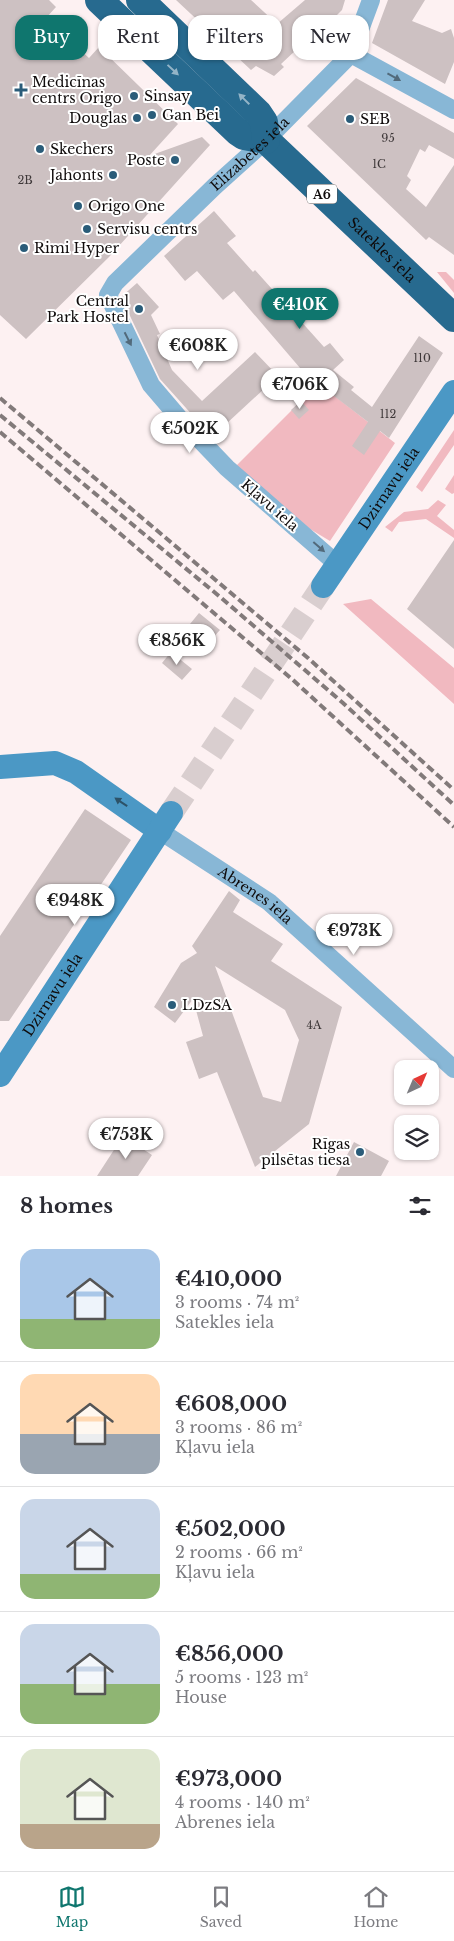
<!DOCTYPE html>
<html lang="en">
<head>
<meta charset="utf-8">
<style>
	:root { --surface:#fff; --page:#f7f7f7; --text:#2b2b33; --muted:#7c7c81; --line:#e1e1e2; --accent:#0f766e }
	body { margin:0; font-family:"Libre Baskerville",serif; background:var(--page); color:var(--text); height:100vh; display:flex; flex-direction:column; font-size:19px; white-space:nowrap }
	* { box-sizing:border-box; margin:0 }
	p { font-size:16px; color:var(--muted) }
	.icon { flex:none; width:28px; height:28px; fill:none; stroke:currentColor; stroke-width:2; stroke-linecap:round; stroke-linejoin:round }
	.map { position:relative; height:1176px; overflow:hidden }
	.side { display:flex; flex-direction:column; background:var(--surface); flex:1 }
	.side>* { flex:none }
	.banner { position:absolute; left:15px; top:15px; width:425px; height:45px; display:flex; gap:10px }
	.needle { width:32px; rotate:44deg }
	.buttons { position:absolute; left:394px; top:1060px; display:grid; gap:10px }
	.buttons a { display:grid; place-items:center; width:45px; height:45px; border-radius:10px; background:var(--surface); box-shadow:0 1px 4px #0004; font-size:25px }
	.price { position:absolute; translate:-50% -42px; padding:0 11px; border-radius:18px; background:#fff; color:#222; font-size:16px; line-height:32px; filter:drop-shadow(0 1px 2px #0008) }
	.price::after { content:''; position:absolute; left:50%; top:30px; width:15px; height:11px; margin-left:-8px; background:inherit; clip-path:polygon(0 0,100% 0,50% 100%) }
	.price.on { background:var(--accent); color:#fff }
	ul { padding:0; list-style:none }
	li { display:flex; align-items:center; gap:15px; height:125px; padding:0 20px }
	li+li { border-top:1px solid var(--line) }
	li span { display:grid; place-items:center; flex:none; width:140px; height:100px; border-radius:15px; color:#555 }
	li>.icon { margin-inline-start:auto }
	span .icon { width:60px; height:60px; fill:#fffc; stroke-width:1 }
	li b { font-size:21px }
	h2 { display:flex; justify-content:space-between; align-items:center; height:60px; padding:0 20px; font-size:21px }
	.tag { padding:0 18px; border-radius:15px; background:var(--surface); box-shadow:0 1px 4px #0004; font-size:18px; line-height:45px }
	.tag.on { background:var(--accent); color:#fff }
	.tabs { display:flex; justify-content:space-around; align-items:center; height:70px; border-top:1px solid var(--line); background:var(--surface); font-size:14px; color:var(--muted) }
	.tabs a { display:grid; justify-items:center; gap:2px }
	.tabs .on { color:var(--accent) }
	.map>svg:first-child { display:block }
	.green { fill:#f1b9c0 }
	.building { fill:#cdc1c2; fill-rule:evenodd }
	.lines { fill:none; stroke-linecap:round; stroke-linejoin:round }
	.secondary-tunnel { stroke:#d9cecf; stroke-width:24; stroke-dasharray:24 12; stroke-linecap:butt }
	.street { stroke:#88b7d6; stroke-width:18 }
	.secondary { stroke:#4b98c5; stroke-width:24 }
	.highway { stroke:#276a8f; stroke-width:28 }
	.rail { stroke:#827a7a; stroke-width:4; stroke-dasharray:8 4; stroke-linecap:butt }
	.oneway { fill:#93b4c7 }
	.oneway2 { fill:#526a7b }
	.oneway3 { fill:#2d5268 }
	.poi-dot { fill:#2a5c79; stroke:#fff; stroke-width:2 }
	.labels { text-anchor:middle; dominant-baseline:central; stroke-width:4; stroke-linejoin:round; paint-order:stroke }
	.number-label { font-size:11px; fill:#3e3839 }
	.shield { fill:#fff; stroke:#575454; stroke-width:1 }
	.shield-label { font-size:12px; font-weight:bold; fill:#0f0b0b }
	.poi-label { font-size:14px; fill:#0f0b0b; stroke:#fff; text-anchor:start }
	.street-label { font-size:14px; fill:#0f0b0b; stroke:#fff }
</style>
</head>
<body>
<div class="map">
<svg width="454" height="1176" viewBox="0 0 454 1176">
	<rect width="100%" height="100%" fill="#fdf1f2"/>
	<path class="green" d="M437 272H446L454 280V293Z
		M314 380 395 443 330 541 310 529 236 466 301 401 296 396Z
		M454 430V445L422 492 416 487Z
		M454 475V493L452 494 445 489Z
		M438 500 446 505 437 516 454 530V538L426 519 399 522 392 532 385 527 404 512 428 509Z
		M371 599 454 668V704L343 604Z"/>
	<path class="building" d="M0 0H49L56 7 46 18 64 35 89 58 99 47 178 124 149 156 202 137 210 145 109 257 26 339 0 315Z
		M176 0H251L277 24 305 0H345L342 10 313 39 311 36 281 64 284 67 274 76 256 66 251 70Z
		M388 0H425L412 21 442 33 451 29 454 38V62L445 84 372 43Z
		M356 78 454 133V159L429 145 425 152 420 149 407 176 411 180 406 189 426 207 454 165V255L429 237 426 240 307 126Z
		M214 211 236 236 227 243 253 272 255 270 324 347 330 343 344 360 333 370 354 387 351 390 372 407 419 336 443 353 389 438 380 431 364 455 352 446 368 422 313 380 312 382 234 291 223 300 197 271 185 281 164 256Z
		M137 283 159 307 151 315 160 334 157 335 172 370 202 401 255 352 278 376 212 437 160 379 121 297Z
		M301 401 309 410 299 419 291 410Z
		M454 540V649L407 609Z
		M199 613 220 630 210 641 190 624Z
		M171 652 192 669 182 680 162 663Z
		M85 809 131 840 9 1021H0V936Z
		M229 891 240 900 233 912 283 944 271 961 342 1007 309 1124 255 1167 217 1072 199 1079 186 1042 203 1036 193 999 175 1023 154 1007 181 963 197 953 192 946ZM215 966 285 1010 299 1040 281 1102 263 1097Z
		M123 1136 152 1155 138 1176H97Z
		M354 1142 389 1161 381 1176H336Z"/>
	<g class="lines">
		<path class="secondary-tunnel" d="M171 813 323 586"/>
		<g class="street">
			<path d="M351 54 454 110"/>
			<path id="s1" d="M337 564 227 468 180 419 151 385 108 295 115 283 215 186 266 140 351 54 371 0"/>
			<path id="s2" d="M160 831 269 902 454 1069"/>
		</g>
		<g class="secondary">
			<path id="s3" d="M323 586 454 392"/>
			<path d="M0 767 55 763 76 772 160 831"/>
			<path id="s4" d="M0 1075 171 813"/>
		</g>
		<g class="highway">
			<path id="s5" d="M99 0 238 132 244 136 266 140 454 318"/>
			<path d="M140 0 258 113 264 122 266 140"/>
		</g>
		<path class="rail" d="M0 398 308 658 454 790
			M0 415 219 596 343 703 454 805
			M0 432 293 680 454 827"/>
	</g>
	<defs><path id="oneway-solid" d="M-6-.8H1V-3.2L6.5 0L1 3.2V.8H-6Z" transform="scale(1.25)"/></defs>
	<g class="oneway">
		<use href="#oneway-solid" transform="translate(173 70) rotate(43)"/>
		<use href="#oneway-solid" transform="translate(244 99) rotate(-135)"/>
	</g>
	<g class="oneway2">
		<use href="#oneway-solid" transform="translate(394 77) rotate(29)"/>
		<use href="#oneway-solid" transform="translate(128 339) rotate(63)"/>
		<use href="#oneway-solid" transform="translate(319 547) rotate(41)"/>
	</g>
	<use class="oneway3" href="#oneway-solid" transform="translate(121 802) rotate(-146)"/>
	<g class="poi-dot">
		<path d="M18.5 82.5h5v5h5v5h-5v5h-5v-5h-5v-5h5z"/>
		<circle cx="134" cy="96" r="5"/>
		<circle cx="152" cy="115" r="5"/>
		<circle cx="137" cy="118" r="5"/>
		<circle cx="350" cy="119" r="5"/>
		<circle cx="40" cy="149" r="5"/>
		<circle cx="175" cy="160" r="5"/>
		<circle cx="113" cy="175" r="5"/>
		<circle cx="78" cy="206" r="5"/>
		<circle cx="87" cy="229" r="5"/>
		<circle cx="24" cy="248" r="5"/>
		<circle cx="139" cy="309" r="5"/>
		<circle cx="172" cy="1005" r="5"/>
		<circle cx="360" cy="1152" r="5"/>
	</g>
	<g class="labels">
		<g class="number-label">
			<text x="388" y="138">95</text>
			<text x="379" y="164">1C</text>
			<text x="25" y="180">2B</text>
			<text x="422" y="358">110</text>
			<text x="388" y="414">112</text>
			<text x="314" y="1025">4A</text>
		</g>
		<rect class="shield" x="307" y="184.5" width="30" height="19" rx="4"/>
		<g class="shield-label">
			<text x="322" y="194">A6</text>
		</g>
		<g class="poi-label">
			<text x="32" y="82">Medicīnas<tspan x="32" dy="16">centrs Origo</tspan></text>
			<text x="144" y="96">Sinsay</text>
			<text x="162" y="115">Gan Bei</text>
			<text x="127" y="118" text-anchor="end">Douglas</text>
			<text x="360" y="119">SEB</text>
			<text x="50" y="149">Skechers</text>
			<text x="165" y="160" text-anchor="end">Poste</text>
			<text x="103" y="175" text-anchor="end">Jahonts</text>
			<text x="88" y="206">Origo One</text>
			<text x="97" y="229">Servisu centrs</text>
			<text x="34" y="248">Rimi Hyper</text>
			<text x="129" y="301" text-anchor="end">Central<tspan x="129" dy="16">Park Hostel</tspan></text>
			<text x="182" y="1005">LDzSA</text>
			<text x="350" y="1144" text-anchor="end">Rīgas<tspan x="350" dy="16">pilsētas tiesa</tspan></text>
		</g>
		<g class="street-label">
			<text stroke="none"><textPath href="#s1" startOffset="559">Elizabetes iela</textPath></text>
			<text stroke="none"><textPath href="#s5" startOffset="381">Satekles iela</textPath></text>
			<text stroke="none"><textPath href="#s3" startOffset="118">Dzirnavu iela</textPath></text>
			<text transform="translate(270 505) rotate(41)">Kļavu iela</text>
			<text stroke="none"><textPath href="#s2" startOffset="115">Abrenes iela</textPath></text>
			<text stroke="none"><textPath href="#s4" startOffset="96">Dzirnavu iela</textPath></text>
		</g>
	</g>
</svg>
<div class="buttons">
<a><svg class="needle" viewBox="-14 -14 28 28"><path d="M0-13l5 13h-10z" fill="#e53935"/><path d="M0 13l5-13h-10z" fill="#7c7c81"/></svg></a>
<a><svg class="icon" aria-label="layers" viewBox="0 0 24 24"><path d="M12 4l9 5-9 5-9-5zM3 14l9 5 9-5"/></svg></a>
</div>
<b class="price on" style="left:300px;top:330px">€410K</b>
<b class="price" style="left:198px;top:371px">€608K</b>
<b class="price" style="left:300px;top:410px">€706K</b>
<b class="price" style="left:190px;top:454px">€502K</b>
<b class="price" style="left:177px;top:666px">€856K</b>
<b class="price" style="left:75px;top:926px">€948K</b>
<b class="price" style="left:354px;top:956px">€973K</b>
<b class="price" style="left:126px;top:1160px">€753K</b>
<div class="banner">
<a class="tag on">Buy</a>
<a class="tag">Rent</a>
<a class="tag">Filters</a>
<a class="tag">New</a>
</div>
</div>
<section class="side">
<h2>8 homes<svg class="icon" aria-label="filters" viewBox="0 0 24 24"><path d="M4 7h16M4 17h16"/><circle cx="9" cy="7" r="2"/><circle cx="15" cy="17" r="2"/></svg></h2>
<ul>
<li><span style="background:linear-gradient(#a9c7e8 70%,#8fb573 0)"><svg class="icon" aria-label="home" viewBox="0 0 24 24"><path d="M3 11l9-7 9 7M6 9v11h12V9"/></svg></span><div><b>€410,000</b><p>3 rooms · 74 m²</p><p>Satekles iela</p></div></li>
<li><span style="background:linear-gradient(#ffd9b3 60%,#9aa5b1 0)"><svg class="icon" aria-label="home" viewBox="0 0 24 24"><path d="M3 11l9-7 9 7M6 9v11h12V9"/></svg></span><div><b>€608,000</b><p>3 rooms · 86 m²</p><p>Kļavu iela</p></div></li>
<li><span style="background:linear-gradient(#c9d6e8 75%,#8fb573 0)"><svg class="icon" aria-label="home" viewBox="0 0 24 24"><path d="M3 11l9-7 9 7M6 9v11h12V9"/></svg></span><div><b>€502,000</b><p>2 rooms · 66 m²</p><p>Kļavu iela</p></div></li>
<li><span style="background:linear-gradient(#c9d6e8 60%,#8fb573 0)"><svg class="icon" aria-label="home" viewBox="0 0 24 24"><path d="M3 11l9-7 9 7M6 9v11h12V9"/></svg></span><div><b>€856,000</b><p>5 rooms · 123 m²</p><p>House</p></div></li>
<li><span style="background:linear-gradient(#dfe7d0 75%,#b9a48a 0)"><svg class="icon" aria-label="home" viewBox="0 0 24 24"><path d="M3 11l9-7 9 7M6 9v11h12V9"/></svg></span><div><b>€973,000</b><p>4 rooms · 140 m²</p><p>Abrenes iela</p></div></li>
</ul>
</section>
<nav class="tabs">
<a class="on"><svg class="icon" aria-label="map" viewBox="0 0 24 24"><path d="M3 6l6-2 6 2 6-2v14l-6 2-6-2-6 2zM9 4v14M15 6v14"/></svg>Map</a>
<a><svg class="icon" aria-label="saved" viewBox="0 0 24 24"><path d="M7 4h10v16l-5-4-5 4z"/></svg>Saved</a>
<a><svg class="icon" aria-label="home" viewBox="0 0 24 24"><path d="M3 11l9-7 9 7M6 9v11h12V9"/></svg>Home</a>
</nav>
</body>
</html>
